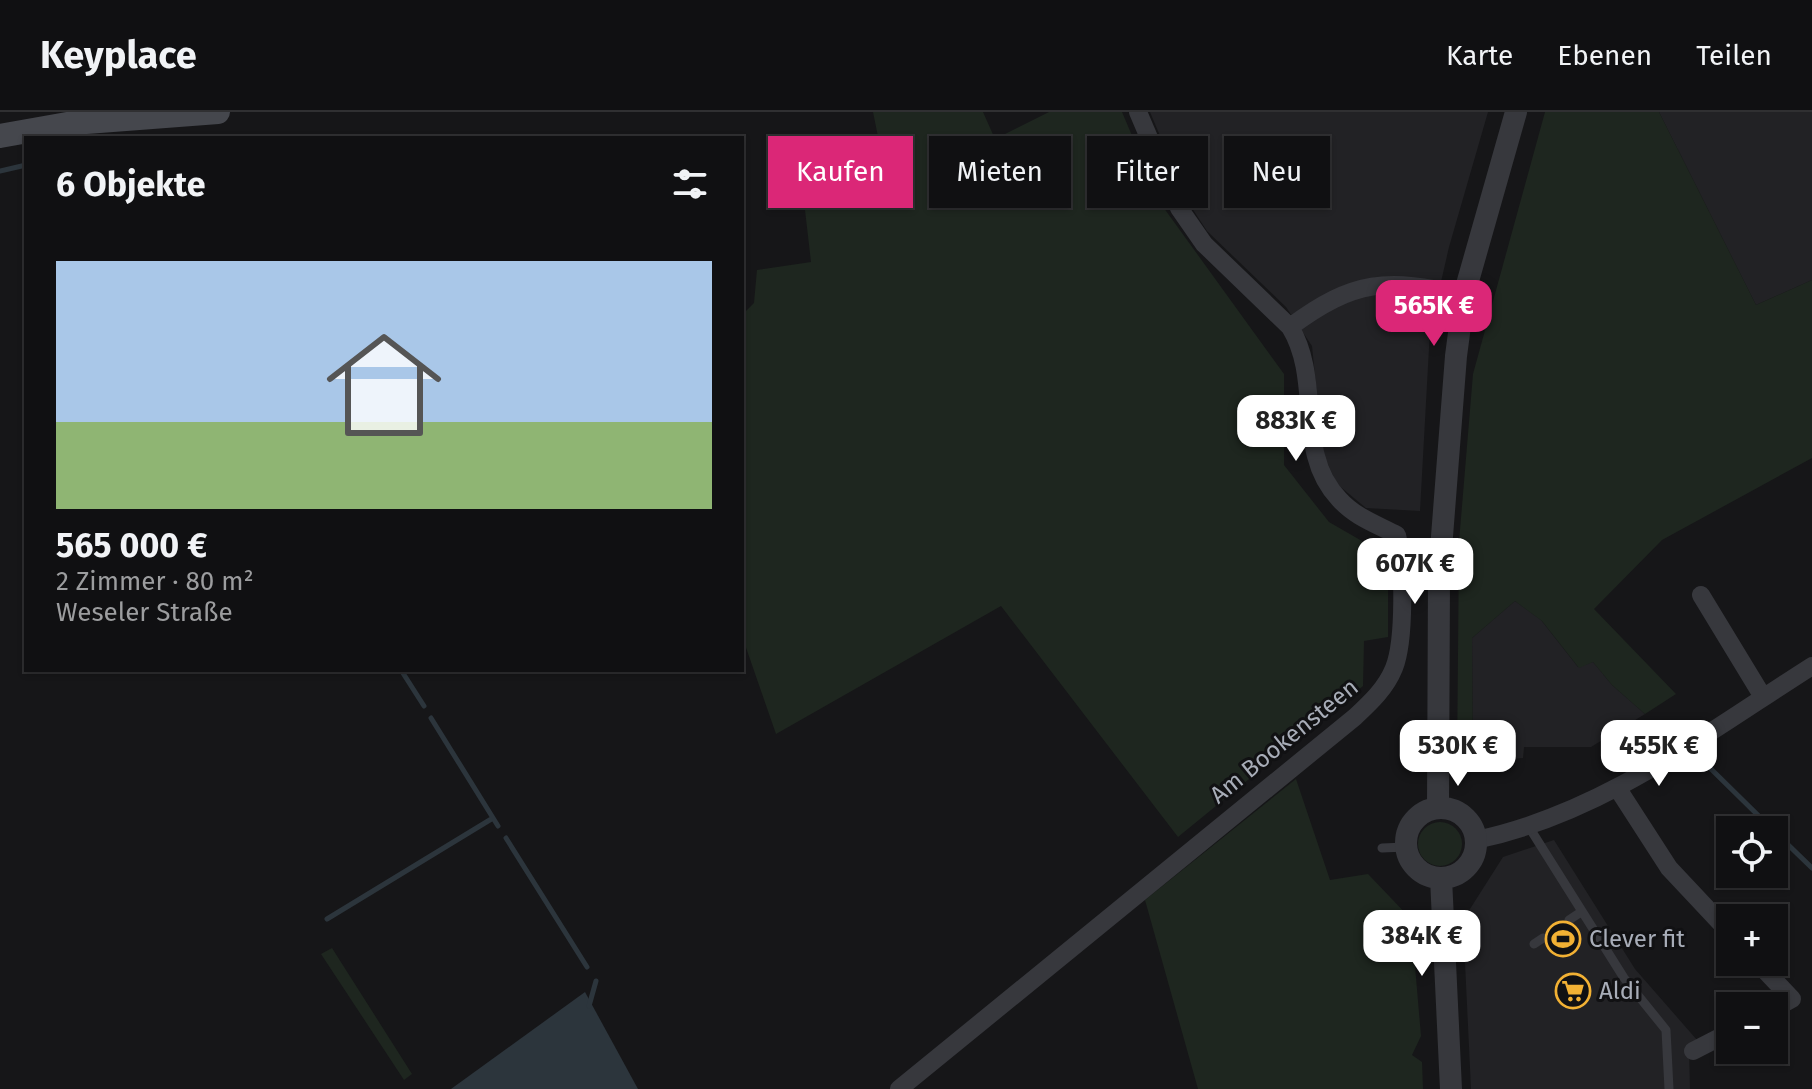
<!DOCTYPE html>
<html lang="de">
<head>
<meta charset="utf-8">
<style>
	:root { --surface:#101012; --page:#1e1e20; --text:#f1f3f6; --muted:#9c9d9f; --line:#303032; --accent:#db2777 }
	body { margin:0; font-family:"Fira Sans",sans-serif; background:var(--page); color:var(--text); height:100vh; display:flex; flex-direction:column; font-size:30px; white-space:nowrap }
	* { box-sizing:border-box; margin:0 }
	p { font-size:26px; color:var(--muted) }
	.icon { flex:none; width:44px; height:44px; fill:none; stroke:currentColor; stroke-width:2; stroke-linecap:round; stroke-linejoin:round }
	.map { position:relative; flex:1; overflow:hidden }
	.details { position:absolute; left:24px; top:24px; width:720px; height:536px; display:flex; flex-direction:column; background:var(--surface); border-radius:0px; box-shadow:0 2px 6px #0004,0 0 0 2px var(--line) }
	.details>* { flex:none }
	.hud { position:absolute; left:768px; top:24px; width:760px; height:72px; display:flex; gap:16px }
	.fabs { position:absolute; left:1716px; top:704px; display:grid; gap:16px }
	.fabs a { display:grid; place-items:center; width:72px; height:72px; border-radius:0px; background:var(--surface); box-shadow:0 2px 6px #0004,0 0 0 2px var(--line); font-size:40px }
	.price { position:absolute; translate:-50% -68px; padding:0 18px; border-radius:16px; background:#fff; color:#222; font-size:26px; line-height:52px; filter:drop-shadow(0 2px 4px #0008) }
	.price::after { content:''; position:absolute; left:50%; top:48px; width:24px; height:18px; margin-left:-12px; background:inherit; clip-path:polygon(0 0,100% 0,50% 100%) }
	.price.current { background:var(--accent); color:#fff }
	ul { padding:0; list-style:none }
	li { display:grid; align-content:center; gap:16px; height:424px; padding:0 32px }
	li span { display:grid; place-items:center; height:248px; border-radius:0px; color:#555 }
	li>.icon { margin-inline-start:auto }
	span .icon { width:144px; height:144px; fill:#fffc; stroke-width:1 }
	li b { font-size:34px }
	h2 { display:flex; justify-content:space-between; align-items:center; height:96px; padding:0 32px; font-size:34px }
	.tag { padding:0 28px; border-radius:0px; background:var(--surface); box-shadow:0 2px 6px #0004,0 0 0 2px var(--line); font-size:28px; line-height:72px }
	.tag.current { background:var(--accent); color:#fff }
	header { display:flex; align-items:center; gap:48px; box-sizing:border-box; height:112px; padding:0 40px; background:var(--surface); border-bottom:2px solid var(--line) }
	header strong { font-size:38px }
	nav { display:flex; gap:44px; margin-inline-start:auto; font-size:28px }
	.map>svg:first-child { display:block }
	.built { fill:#222225 }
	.green { fill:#1e261f }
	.water { fill:#2c353c }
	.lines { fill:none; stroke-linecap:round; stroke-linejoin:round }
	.stream { stroke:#2c353c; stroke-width:5 }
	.service { stroke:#37383d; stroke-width:9 }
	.minor { stroke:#37383d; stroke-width:18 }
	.tertiary { stroke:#37383d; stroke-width:22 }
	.secondary { stroke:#45474d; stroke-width:24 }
	.labels { text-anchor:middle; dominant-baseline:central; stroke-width:6; stroke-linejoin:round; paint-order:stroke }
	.street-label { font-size:24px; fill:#a8adb8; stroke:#111113 }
	.poi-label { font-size:24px; fill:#a8adb8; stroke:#111113; text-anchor:start }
</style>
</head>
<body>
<header>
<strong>Keyplace</strong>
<nav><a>Karte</a><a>Ebenen</a><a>Teilen</a></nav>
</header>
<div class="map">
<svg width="1812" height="977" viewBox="0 0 1812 977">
	<rect width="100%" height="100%" fill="#161618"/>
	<path class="built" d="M1150 0H1488L1449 135 1430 218 1420 399 1366 396 1337 372 1323 342 1312 234 1286 195 1207 119 1188 90Z
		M1659 0H1812V168L1756 193Z
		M1515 489 1541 508 1578 555 1593 550 1612 573 1645 602 1591 635H1524L1523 646 1473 650 1472 526Z
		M1554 728 1635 857 1697 928 1689 938 1690 977H1471L1463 808 1503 745Z"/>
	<path class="green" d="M873 0H983L995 27 1049 0H1122L1161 92 1284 262V353L1329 410 1388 444V525L1364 529 1363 574 1178 725 1001 494 776 622 742 524V203L754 191 757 158 811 150 805 98 887 69Z
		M1545 0H1659L1756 193 1812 168V346L1662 428 1594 497 1676 582 1645 602 1612 573 1593 550 1579 556 1542 509 1515 489 1472 526 1473 650 1457 651 1459 430 1473 262Z
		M1296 667 1330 768 1368 762 1411 807 1421 924 1412 943 1422 950 1423 977H1198L1145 788Z
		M1418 732a22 22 0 1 1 44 0a22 22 0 1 1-44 0Z
		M332 836 412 962 404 968 321 842Z"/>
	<path class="water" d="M585 880 638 977H451Z"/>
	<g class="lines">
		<path class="stream" d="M0 59 26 53
			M401 558 424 594
			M431 606 498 714
			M1709 655 1773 718
			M1774 719 1812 756
			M506 726 587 855
			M327 807 493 706
			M589 894 596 869"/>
		<path class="service" d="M1529 715 1624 866 1666 918 1669 977
			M1382 736 1406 735
			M1569 808 1581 800
			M1534 832 1543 826"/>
		<path class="minor" d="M1290 215C1355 167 1386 166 1464 183
			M1701 483 1763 585
			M1618 677 1669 756 1730 821
			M1476 728C1601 702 1705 622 1812 554
			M1757 850 1792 887 1774 897
			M1693 939 1730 920
			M899 977 1355 605C1371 590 1386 576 1394 556 1405 529 1404 452 1397 423 1376 412 1355 405 1339 387 1294 340 1323 269 1290 215L1204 132 1179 96 1138 0"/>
		<path class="tertiary" d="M1438 696 1439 463 1456 244 1464 183 1516 0
			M1406 731a35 35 0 1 1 70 0a35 35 0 1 1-70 0Z
			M1441 766 1451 977"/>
		<path class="secondary" d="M0 24 73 11 218 0"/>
	</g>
	<defs>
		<g id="stadium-ring" transform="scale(1.8)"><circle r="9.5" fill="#111113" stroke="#f2b134" stroke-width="1.5"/><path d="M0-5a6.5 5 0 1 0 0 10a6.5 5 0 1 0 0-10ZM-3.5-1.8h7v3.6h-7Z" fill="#f2b134"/></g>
		<g id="supermarket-ring" transform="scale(1.8)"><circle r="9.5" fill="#111113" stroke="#f2b134" stroke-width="1.5"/><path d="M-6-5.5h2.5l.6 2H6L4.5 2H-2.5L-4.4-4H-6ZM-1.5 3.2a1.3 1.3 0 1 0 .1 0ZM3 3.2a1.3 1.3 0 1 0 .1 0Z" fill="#f2b134"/></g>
	</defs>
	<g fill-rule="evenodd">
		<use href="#stadium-ring" x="1563" y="827"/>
		<use href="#supermarket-ring" x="1573" y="879"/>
	</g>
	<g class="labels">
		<g class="street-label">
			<text transform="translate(1284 629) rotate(-39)">Am Bookensteen</text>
		</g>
		<g class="poi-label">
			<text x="1589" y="827">Clever fit</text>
			<text x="1599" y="879">Aldi</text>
		</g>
	</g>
</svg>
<div class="fabs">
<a><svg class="icon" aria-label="locate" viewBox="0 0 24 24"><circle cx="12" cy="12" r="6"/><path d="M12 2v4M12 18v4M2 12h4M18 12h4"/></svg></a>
<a>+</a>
<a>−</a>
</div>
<b class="price current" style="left:1434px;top:236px">565K €</b>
<b class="price" style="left:1296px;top:351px">883K €</b>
<b class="price" style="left:1415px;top:494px">607K €</b>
<b class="price" style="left:1458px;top:676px">530K €</b>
<b class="price" style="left:1659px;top:676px">455K €</b>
<b class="price" style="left:1422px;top:866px">384K €</b>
<div class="hud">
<a class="tag current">Kaufen</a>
<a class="tag">Mieten</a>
<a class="tag">Filter</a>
<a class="tag">Neu</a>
</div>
<section class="details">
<h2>6 Objekte<svg class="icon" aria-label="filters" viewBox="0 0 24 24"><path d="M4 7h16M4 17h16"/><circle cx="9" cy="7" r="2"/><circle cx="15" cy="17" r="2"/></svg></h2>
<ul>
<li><span style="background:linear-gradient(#a9c7e8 65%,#8fb573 0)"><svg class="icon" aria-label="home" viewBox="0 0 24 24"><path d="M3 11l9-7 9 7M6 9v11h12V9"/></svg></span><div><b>565 000 €</b><p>2 Zimmer · 80 m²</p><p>Weseler Straße</p></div></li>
</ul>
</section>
</div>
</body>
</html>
